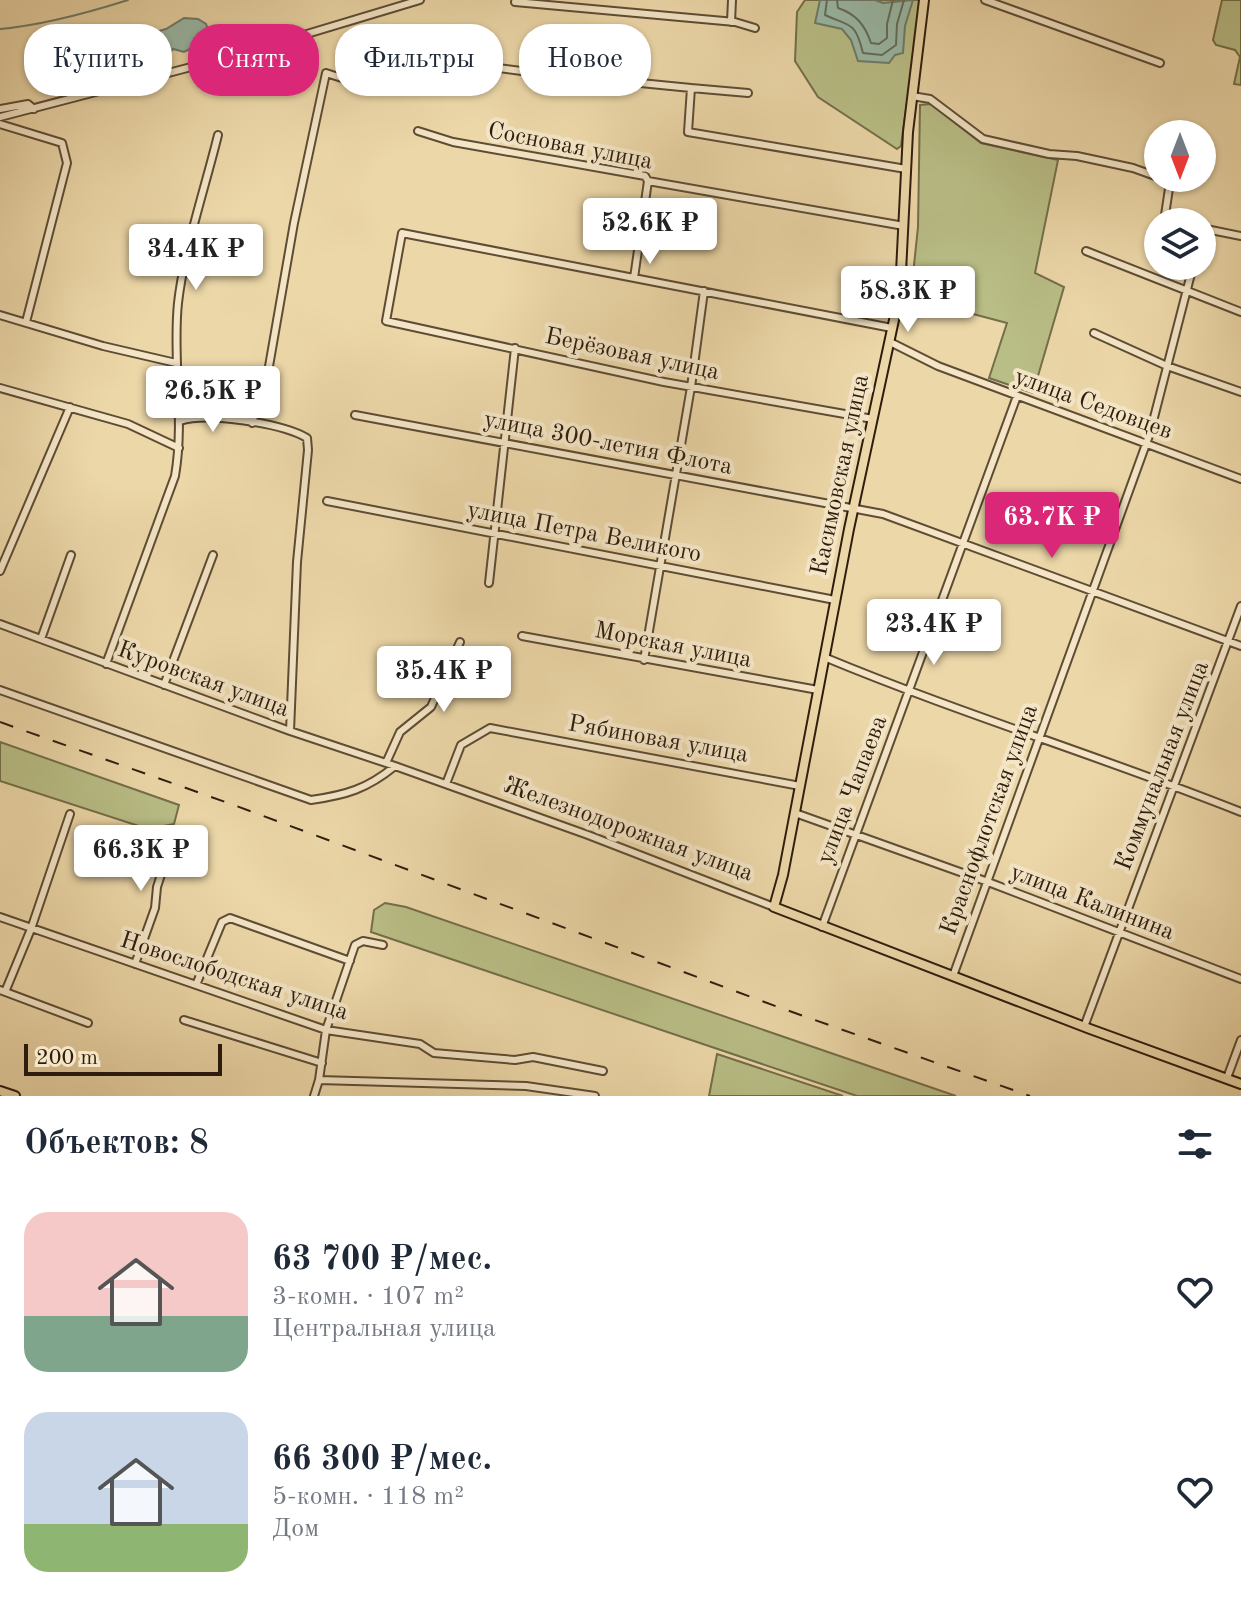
<!DOCTYPE html>
<html lang="ru">
<head>
<meta charset="utf-8">
<style>
	:root { --surface:#fff; --page:#f6f6f7; --text:#1f2937; --muted:#747a83; --accent:#db2777 }
	body { margin:0; font-family:"Old Standard TT",serif; background:var(--page); color:var(--text); height:100vh; display:flex; flex-direction:column; font-size:30px; white-space:nowrap }
	* { box-sizing:border-box; margin:0 }
	p { font-size:26px; color:var(--muted) }
	.icon { flex:none; width:44px; height:44px; fill:none; stroke:currentColor; stroke-width:2; stroke-linecap:round; stroke-linejoin:round }
	.map { position:relative; height:1096px; overflow:hidden }
	.drawer { display:flex; flex-direction:column; background:var(--surface); flex:1 }
	.drawer>* { flex:none }
	.guide { position:absolute; left:24px; top:24px; width:800px; height:72px; display:flex; gap:16px }
	.needle { width:52px; rotate:180deg }
	.controls { position:absolute; left:1144px; top:120px; display:grid; gap:16px }
	.controls a { display:grid; place-items:center; width:72px; height:72px; border-radius:50%; background:var(--surface); box-shadow:0 2px 6px #0004; font-size:40px }
	.scale { position:absolute; left:24px; bottom:20px; width:198px; box-sizing:border-box; padding-left:8px; border:4px solid #2e1d0e; border-top:0; font-size:22px; line-height:28px; white-space:nowrap; color:#2e1d0e; -webkit-text-stroke:6px #f3e5c6; paint-order:stroke }
	.price { position:absolute; translate:-50% -68px; padding:0 18px; border-radius:8px; background:#fff; color:#222; font-size:26px; line-height:52px; filter:drop-shadow(0 2px 4px #0008) }
	.price::after { content:''; position:absolute; left:50%; top:48px; width:24px; height:18px; margin-left:-12px; background:inherit; clip-path:polygon(0 0,100% 0,50% 100%) }
	.price.on { background:var(--accent); color:#fff }
	ul { padding:0; list-style:none }
	li { display:flex; align-items:center; gap:24px; height:200px; padding:0 24px }
	li span { display:grid; place-items:center; flex:none; width:224px; height:160px; border-radius:24px; color:#555 }
	li>.icon { margin-inline-start:auto }
	span .icon { width:96px; height:96px; fill:#fffc; stroke-width:1 }
	li b { font-size:34px }
	h2 { display:flex; justify-content:space-between; align-items:center; height:96px; padding:0 24px; font-size:34px }
	.chip { padding:0 28px; border-radius:32px; background:var(--surface); box-shadow:0 2px 6px #0004; font-size:28px; line-height:72px }
	.chip.on { background:var(--accent); color:#fff }
	.map>svg:first-child { display:block }
	.green { fill:#b9be86; stroke:#746e4a; stroke-width:2 }
	.water { fill:#99baa8; stroke:#6e7b6a; stroke-width:2 }
	.lines { fill:none; stroke-linecap:round; stroke-linejoin:round }
	.shore { stroke:#646c5b; stroke-width:2 }
	.stream { stroke:#6e7b6a; stroke-width:2 }
	.minor-casing { stroke:#5e4c34; stroke-width:10 }
	.major-casing { stroke:#2e1d0e; stroke-width:12 }
	.minor { stroke:#f3e5c6; stroke-width:6 }
	.major { stroke:#ecd7a8; stroke-width:8 }
	.rail { stroke:#2e1d0e; stroke-width:2; stroke-dasharray:14 14; stroke-linecap:butt }
	.labels { text-anchor:middle; dominant-baseline:central; stroke-width:8; stroke-linejoin:round; paint-order:stroke }
	.street-label { font-size:24px; fill:#2e1d0e; stroke:#f3e5c6 }
</style>
</head>
<body>
<div class="map">
<svg width="1241" height="1096" viewBox="0 0 1241 1096">
	<rect width="100%" height="100%" fill="#ecd7a8"/>
	<filter id="stains"><feTurbulence type="fractalNoise" baseFrequency=".0025" numOctaves="4"/><feColorMatrix values="0 0 0 0 .2 0 0 0 0 .09 0 0 0 0 .02 0 0 0 .5 -.17"/></filter>
	<radialGradient id="worn" r=".72"><stop offset=".6" stop-color="#630" stop-opacity="0"/><stop offset="1" stop-color="#630" stop-opacity=".3"/></radialGradient>
	<path class="green" d="M805 0H921L901 146 897 149 818 97 795 61 797 12Z
		M1222 0H1241V85L1234 84 1240 57 1235 50 1216 45 1213 40Z
		M931 104 981 143 1058 160 1035 273 1064 287 1033 393 989 378 1007 323 939 305 910 303 918 227 920 105Z
		M0 742 179 805 174 824 148 829 0 781Z
		M385 903 406 907 956 1096H857L371 932 374 910Z
		M717 1054 843 1096H709Z"/>
	<path class="water" d="M820 0H875L883 3 913 0 905 26 903 53 895 55 889 63 858 61 851 40 842 29 815 23Z
		M184 18 198 19 206 24 210 35 207 39 208 44 200 49 196 46 184 52 173 49 165 58 153 56 151 38 148 34 166 29Z"/>
	<g class="lines">
		<path class="shore" d="M827 0 825 15C851 27 855 21 863 53L882 55 896 45 897 24 904 0
			M837 0 838 8C856 14 865 25 871 43L879 44 887 38V24L893 0"/>
		<path class="stream" d="M0 29C44 25 87 13 128 0"/>
		<g class="minor-casing">
			<path id="minor" d="M985 0 1160 63
				M515 2 735 22 755 28
				M731 22 732 0
				M399 55 529 72 691 88
				M748 93 691 88 688 132 906 169
				M912 96 930 99 983 139 1049 154 1077 156 1133 168 1158 177
				M0 109 28 104 34 109
				M0 117 237 55 420 0
				M0 124 62 143 67 163 26 322
				M418 131 453 142 645 176 648 181 904 226
				M1159 178 1170 182 1165 215 1172 222
				M1202 232 1206 229 1241 236
				M1086 251 1241 312
				M634 278 648 181
				M0 315 103 346 176 363
				M1094 333 1167 366 1241 392
				M890 342 938 366 1241 479
				M0 388 128 424 179 448
				M355 415 883 514 1241 646
				M873 419 664 382 386 321 402 233 892 328
				M180 421C207 412 282 423 307 438L308 450 297 562 290 731
				M252 423 268 372 294 223 326 73 348 80
				M327 501 835 600
				M0 571 70 407
				M489 583 515 348
				M0 624 290 731 395 766
				M522 636 818 690
				M41 639 71 555
				M824 657C961 714 1103 757 1241 812
				M644 660 691 387 704 291
				M106 664 175 476C185 418 172 361 178 303 184 250 205 188 218 135
				M164 685 213 555
				M0 690 311 800C346 795 367 789 395 766L588 835 774 907
				M386 763 400 732 431 707 460 642
				M446 784 461 745 490 728 800 786
				M795 813 988 882 1241 979
				M0 917 326 1030 420 1044 434 1053 515 1060 533 1057 603 1071
				M822 927 1017 396
				M135 964 155 908 157 887 175 831
				M953 976 1150 433 1193 266
				M196 985 222 922 230 918 350 961
				M0 990 88 1023
				M5 992 31 929 70 814
				M184 1020 322 1063
				M1084 1027 1241 606
				M1227 1078 1241 1040
				M319 1080 526 1086 595 1096
				M314 1096 319 1080 326 1030 355 945 363 941 383 945"/>
		</g>
		<g class="major-casing">
			<path id="major" d="M924 0 908 132 900 292 849 529 783 875 774 907 1090 1029 1241 1084
				M0 1091 15 1096"/>
		</g>
		<use href="#minor" class="minor"/>
		<use href="#major" class="major"/>
		<path class="rail" d="M0 722 231 804 778 1007 1030 1096"/>
	</g>
	<g class="labels">
		<g class="street-label">
			<text transform="translate(570 147) rotate(11)">Сосновая улица</text>
			<text transform="translate(632 355) rotate(12)">Берёзовая улица</text>
			<text transform="translate(1093 405) rotate(20)">улица Седовцев</text>
			<text transform="translate(608 444) rotate(11)">улица 300-летия Флота</text>
			<text transform="translate(841 475) rotate(-78)">Касимовская улица</text>
			<text transform="translate(584 533) rotate(11)">улица Петра Великого</text>
			<text transform="translate(673 646) rotate(11)">Морская улица</text>
			<text transform="translate(203 680) rotate(20)">Куровская улица</text>
			<text transform="translate(658 740) rotate(10)">Рябиновая улица</text>
			<text transform="translate(1163 766) rotate(-69)">Коммунальная улица</text>
			<text transform="translate(853 790) rotate(-69)">улица Чапаева</text>
			<text transform="translate(990 820) rotate(-70)">Краснофлотская улица</text>
			<text transform="translate(628 830) rotate(20)">Железнодорожная улица</text>
			<text transform="translate(1092 903) rotate(21)">улица Калинина</text>
			<text transform="translate(234 977) rotate(18)">Новослободская улица</text>
		</g>
	</g>
	<rect width="100%" height="100%" filter="url(#stains)"/>
	<rect width="100%" height="100%" fill="url(#worn)"/>
</svg>
<div class="controls">
<a><svg class="needle" viewBox="-14 -14 28 28"><path d="M0-13l5 13h-10z" fill="#e53935"/><path d="M0 13l5-13h-10z" fill="#747a83"/></svg></a>
<a><svg class="icon" aria-label="layers" viewBox="0 0 24 24"><path d="M12 4l9 5-9 5-9-5zM3 14l9 5 9-5"/></svg></a>
</div>
<div class="scale">200 m</div>
<b class="price" style="left:650px;top:266px">52.6K ₽</b>
<b class="price" style="left:196px;top:292px">34.4K ₽</b>
<b class="price" style="left:908px;top:334px">58.3K ₽</b>
<b class="price" style="left:213px;top:434px">26.5K ₽</b>
<b class="price on" style="left:1052px;top:560px">63.7K ₽</b>
<b class="price" style="left:934px;top:667px">23.4K ₽</b>
<b class="price" style="left:444px;top:714px">35.4K ₽</b>
<b class="price" style="left:141px;top:893px">66.3K ₽</b>
<div class="guide">
<a class="chip">Купить</a>
<a class="chip on">Снять</a>
<a class="chip">Фильтры</a>
<a class="chip">Новое</a>
</div>
</div>
<section class="drawer">
<h2>Объектов: 8<svg class="icon" aria-label="filters" viewBox="0 0 24 24"><path d="M4 7h16M4 17h16"/><circle cx="9" cy="7" r="2"/><circle cx="15" cy="17" r="2"/></svg></h2>
<ul>
<li><span style="background:linear-gradient(#f6c9c9 65%,#7fa58c 0)"><svg class="icon" aria-label="home" viewBox="0 0 24 24"><path d="M3 11l9-7 9 7M6 9v11h12V9"/></svg></span><div><b>63 700 ₽/мес.</b><p>3-комн. · 107 m²</p><p>Центральная улица</p></div><svg class="icon" aria-label="heart" viewBox="0 0 24 24"><path d="M12 20l-8-8c-3-5 5-10 8-4 3-6 11-1 8 4z"/></svg></li>
<li><span style="background:linear-gradient(#c9d6e8 70%,#8fb573 0)"><svg class="icon" aria-label="home" viewBox="0 0 24 24"><path d="M3 11l9-7 9 7M6 9v11h12V9"/></svg></span><div><b>66 300 ₽/мес.</b><p>5-комн. · 118 m²</p><p>Дом</p></div><svg class="icon" aria-label="heart" viewBox="0 0 24 24"><path d="M12 20l-8-8c-3-5 5-10 8-4 3-6 11-1 8 4z"/></svg></li>
</ul>
</section>
</body>
</html>
